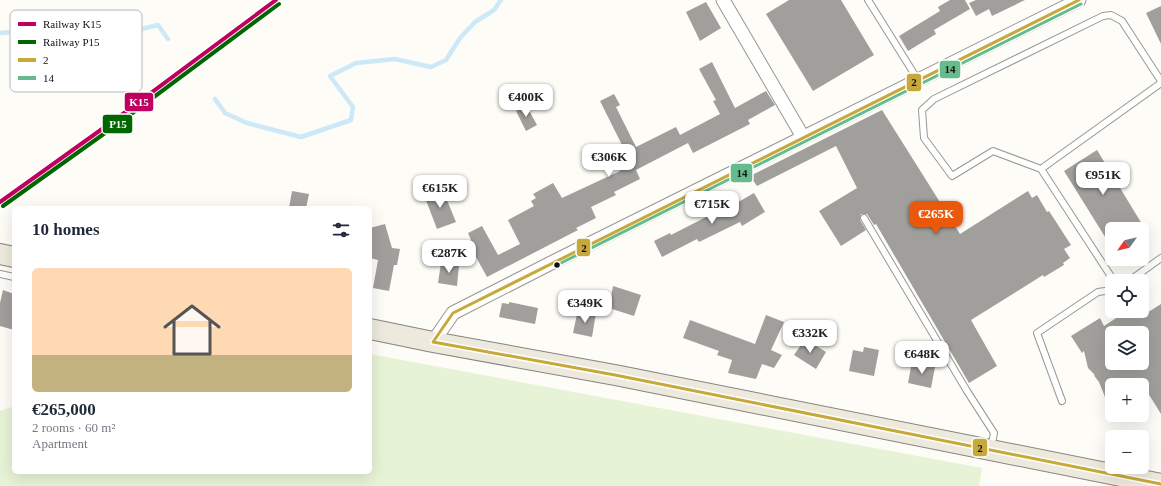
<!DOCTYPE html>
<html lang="en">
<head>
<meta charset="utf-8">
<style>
	:root { --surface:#fff; --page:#f2f2f3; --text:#1f2937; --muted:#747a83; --accent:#ea580c }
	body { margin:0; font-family:Georgia,serif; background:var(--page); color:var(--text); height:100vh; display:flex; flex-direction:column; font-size:15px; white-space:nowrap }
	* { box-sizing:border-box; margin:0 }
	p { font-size:13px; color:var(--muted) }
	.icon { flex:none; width:22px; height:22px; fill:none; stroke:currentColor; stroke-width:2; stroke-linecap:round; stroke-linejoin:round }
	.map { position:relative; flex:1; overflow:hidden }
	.details { position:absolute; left:12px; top:206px; width:360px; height:268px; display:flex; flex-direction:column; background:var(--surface); border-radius:6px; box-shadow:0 4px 16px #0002 }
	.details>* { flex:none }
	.needle { width:26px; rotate:236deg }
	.buttons { position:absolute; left:1105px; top:222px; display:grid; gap:8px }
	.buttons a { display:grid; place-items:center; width:44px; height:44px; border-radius:6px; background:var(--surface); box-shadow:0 4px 16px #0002; font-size:20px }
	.price { position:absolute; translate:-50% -34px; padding:0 9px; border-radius:8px; background:#fff; color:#222; font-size:13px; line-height:26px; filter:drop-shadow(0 1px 2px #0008) }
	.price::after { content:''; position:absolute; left:50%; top:24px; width:12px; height:9px; margin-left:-6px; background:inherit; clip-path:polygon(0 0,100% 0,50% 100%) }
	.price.on { background:var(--accent); color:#fff }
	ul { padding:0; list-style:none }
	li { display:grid; align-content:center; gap:8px; height:212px; padding:0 20px }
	li span { display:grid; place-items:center; height:124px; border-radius:6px; color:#555 }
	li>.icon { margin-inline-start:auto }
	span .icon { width:72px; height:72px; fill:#fffc; stroke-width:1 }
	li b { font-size:17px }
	h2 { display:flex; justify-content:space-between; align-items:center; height:48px; padding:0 20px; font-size:17px }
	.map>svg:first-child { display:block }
	.green { fill:#e7f3d7 }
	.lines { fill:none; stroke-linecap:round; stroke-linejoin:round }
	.stream { stroke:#cde8f7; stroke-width:4.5 }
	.building { fill:#a19f9c; fill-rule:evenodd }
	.service-casing { stroke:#979795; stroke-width:8 }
	.minor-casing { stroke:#979795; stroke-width:15 }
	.primary-casing { stroke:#858482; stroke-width:22 }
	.service { stroke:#fffffe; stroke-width:6 }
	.minor { stroke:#fffffe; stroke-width:13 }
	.primary { stroke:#ede9dc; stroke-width:20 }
	.bus-1-casing { stroke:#fff; stroke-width:6 }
	.bus-2-casing { stroke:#fff; stroke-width:6 }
	.bus-1 { stroke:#c7a93b; stroke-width:3 }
	.bus-2 { stroke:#66bb8c; stroke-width:3 }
	.rail-1-casing { stroke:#fff; stroke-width:7 }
	.rail-2-casing { stroke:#fff; stroke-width:7 }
	.rail-1 { stroke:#bf005f; stroke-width:4 }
	.rail-2 { stroke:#060; stroke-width:4 }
	.bus-dot { fill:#111; stroke:#fff; stroke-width:1.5 }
	.key { fill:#fff; stroke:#b8b8b8; stroke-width:1 }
	.key-label { font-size:11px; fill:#111 }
	.line-badge { stroke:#fff; stroke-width:1.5 }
	.badge-label { font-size:11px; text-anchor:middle; font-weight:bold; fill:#fff }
	.pale-badge-label { font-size:11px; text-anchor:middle; font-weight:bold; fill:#111 }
</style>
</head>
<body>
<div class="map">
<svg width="1161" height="486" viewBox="0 0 1161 486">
	<rect width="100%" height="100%" fill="#fdfcf7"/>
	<path class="green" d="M370 354 982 468 979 486H0V411L14 406V472H370Z"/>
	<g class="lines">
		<path class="stream" d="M0 33 47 30 68 38 113 36 158 25 168 39
			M215 99 225 113 247 123 301 137 351 120 353 107 330 76 356 63 395 59 431 67 446 60 460 38 475 22 494 10 501 0"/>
	</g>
	<path class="building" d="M789 0H841L874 55 813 91 766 14Z
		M950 0H965L970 9 934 30 936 34 908 51 899 36 940 11 938 7Z
		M976 0H1025L992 16 989 9 976 16 969 3Z
		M706 2 721 28 700 41 686 12Z
		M1161 6V44L1146 13Z
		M712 62 735 108 766 91 775 105 748 120 750 124 693 153 688 143 636 170 640 179 614 192 616 195 591 207 596 218 576 228 578 230 487 277 476 257 470 261 461 245 471 240 468 233 482 226 498 255 520 244 508 220 534 206 531 201 536 198 533 194 553 183 562 198 620 171 615 163 628 157 600 101 614 94 620 105 616 107 636 147 676 127 680 135 720 114 713 101 716 100 699 69Z
		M526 105 537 125 526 131 516 111Z
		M882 110 960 234 1028 191 1032 198 1037 195 1047 212 1049 211 1071 245 1064 249 1070 258 1063 263 1064 265 1044 277 1043 275 971 320 997 366 969 383 876 224 874 225 867 214H861L860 220 866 230 841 246 819 211 857 188 836 146 757 186 750 176Z
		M1097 150 1145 229H1112V248L1064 171Z
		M442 188 456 222 437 229 424 195Z
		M292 191 309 194 306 208H289Z
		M754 193 765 212 742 226 740 222 699 242 697 239 662 257 654 241 670 233 671 235 712 214 714 216Z
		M385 224 392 248 400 249 397 265H394L389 291 373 288 378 260 370 258V228Z
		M441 263 459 265 457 286 438 283Z
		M613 286 641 295 634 316 609 308Z
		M3 290 14 294V330L0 326V303Z
		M509 302 538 308 535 324 499 317 502 303 509 304Z
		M1161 304V414L1143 385H1112L1111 412 1099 382 1095 377 1094 374 1088 368 1084 351 1082 353 1071 336 1100 318 1104 326 1127 311H1150ZM1112 333H1142V363H1112Z
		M585 311 596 313 592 337 573 333 577 314 584 316Z
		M766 315 784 322 771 350 782 355 774 368 762 364 756 379 728 373 732 360 717 355 719 351 683 338 690 320 755 344Z
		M805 339 826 352 816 369 794 355Z
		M864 347 879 350 874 376 849 371 853 350 863 352Z
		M912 362 935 367 931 388 908 383Z"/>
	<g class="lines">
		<g class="service-casing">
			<path id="service" d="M868 0 918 80
				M1041 169 993 151 952 176 924 138 922 110 934 99 1103 16 1111 15 1122 21 1161 81
				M864 218 967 391 994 433 991 448
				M0 274 14 277
				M1114 281 1041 169 1161 83
				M1129 281 1161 258
				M1062 401 1037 333 1098 292 1112 290"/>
		</g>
		<g class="minor-casing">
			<path id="minor" d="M723 0 803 137
				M433 342 453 313 555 261 1079 0"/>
		</g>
		<g class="primary-casing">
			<path id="primary" d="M0 254 14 257
				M370 329 433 342 615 375 1161 484"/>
		</g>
		<use href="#service" class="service"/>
		<use href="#minor" class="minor"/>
		<use href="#primary" class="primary"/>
		<g class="bus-1-casing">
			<path id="bus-1" d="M1079 0 453 313 433 342 615 375 1161 484"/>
		</g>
		<g class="bus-2-casing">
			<path id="bus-2" d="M557 265 1081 4"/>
		</g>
		<use href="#bus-1" class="bus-1"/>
		<use href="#bus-2" class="bus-2"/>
		<g class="rail-1-casing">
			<path id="rail-1" d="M0 202 116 119 276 0"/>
		</g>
		<g class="rail-2-casing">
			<path id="rail-2" d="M3 206 119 123 279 4"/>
		</g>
		<use href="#rail-1" class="rail-1"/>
		<use href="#rail-2" class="rail-2"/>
	</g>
	<circle class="bus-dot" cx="557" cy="265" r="3.5"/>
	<rect x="10" y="10" width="132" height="82" rx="6" class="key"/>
	<rect x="18" y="22" width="18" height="4" fill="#bf005f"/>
	<rect x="18" y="40" width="18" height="4" fill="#060"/>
	<rect x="18" y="58" width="18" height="4" fill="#c7a93b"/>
	<rect x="18" y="76" width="18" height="4" fill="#66bb8c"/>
	<g class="key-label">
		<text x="43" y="28">Railway K15</text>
		<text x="43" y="46">Railway P15</text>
		<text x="43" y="64">2</text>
		<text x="43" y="82">14</text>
	</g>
	<g class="line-badge">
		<rect x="939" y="60" width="22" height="19" rx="4" fill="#66bb8c"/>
		<rect x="906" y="73" width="16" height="19" rx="4" fill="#c7a93b"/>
		<rect x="124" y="92" width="30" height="20" rx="4" fill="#bf005f"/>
		<rect x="102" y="114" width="31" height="20" rx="4" fill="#060"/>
		<rect x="730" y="163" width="23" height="20" rx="4" fill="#66bb8c"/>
		<rect x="576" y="238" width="15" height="19" rx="4" fill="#c7a93b"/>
		<rect x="972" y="438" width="16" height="19" rx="4" fill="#c7a93b"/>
	</g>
	<g class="badge-label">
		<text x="139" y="106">K15</text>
		<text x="118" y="128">P15</text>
	</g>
	<g class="pale-badge-label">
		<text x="950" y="73">14</text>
		<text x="914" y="86">2</text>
		<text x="742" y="177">14</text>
		<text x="584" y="252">2</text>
		<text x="980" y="452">2</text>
	</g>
</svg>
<div class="buttons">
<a><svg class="needle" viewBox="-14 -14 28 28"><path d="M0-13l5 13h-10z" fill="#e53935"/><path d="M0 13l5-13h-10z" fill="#747a83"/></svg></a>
<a><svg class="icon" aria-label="locate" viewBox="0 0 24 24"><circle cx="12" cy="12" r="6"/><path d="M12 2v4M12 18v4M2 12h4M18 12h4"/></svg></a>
<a><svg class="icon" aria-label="layers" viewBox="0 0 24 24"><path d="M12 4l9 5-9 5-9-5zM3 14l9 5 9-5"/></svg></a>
<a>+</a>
<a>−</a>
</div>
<b class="price" style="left:526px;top:118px">€400K</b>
<b class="price" style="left:609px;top:178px">€306K</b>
<b class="price" style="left:1103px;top:196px">€951K</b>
<b class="price" style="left:440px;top:209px">€615K</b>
<b class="price" style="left:712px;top:225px">€715K</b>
<b class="price on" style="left:936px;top:235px">€265K</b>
<b class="price" style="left:449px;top:274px">€287K</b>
<b class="price" style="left:585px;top:324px">€349K</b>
<b class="price" style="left:810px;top:354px">€332K</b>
<b class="price" style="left:922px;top:375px">€648K</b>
<section class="details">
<h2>10 homes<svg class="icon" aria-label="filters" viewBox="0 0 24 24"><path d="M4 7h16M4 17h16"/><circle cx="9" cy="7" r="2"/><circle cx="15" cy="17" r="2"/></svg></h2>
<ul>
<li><span style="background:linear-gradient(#ffd9b3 70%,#c2b280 0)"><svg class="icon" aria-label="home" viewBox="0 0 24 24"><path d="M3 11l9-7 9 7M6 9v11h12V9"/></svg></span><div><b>€265,000</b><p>2 rooms · 60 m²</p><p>Apartment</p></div></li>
</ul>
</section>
</div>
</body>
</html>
